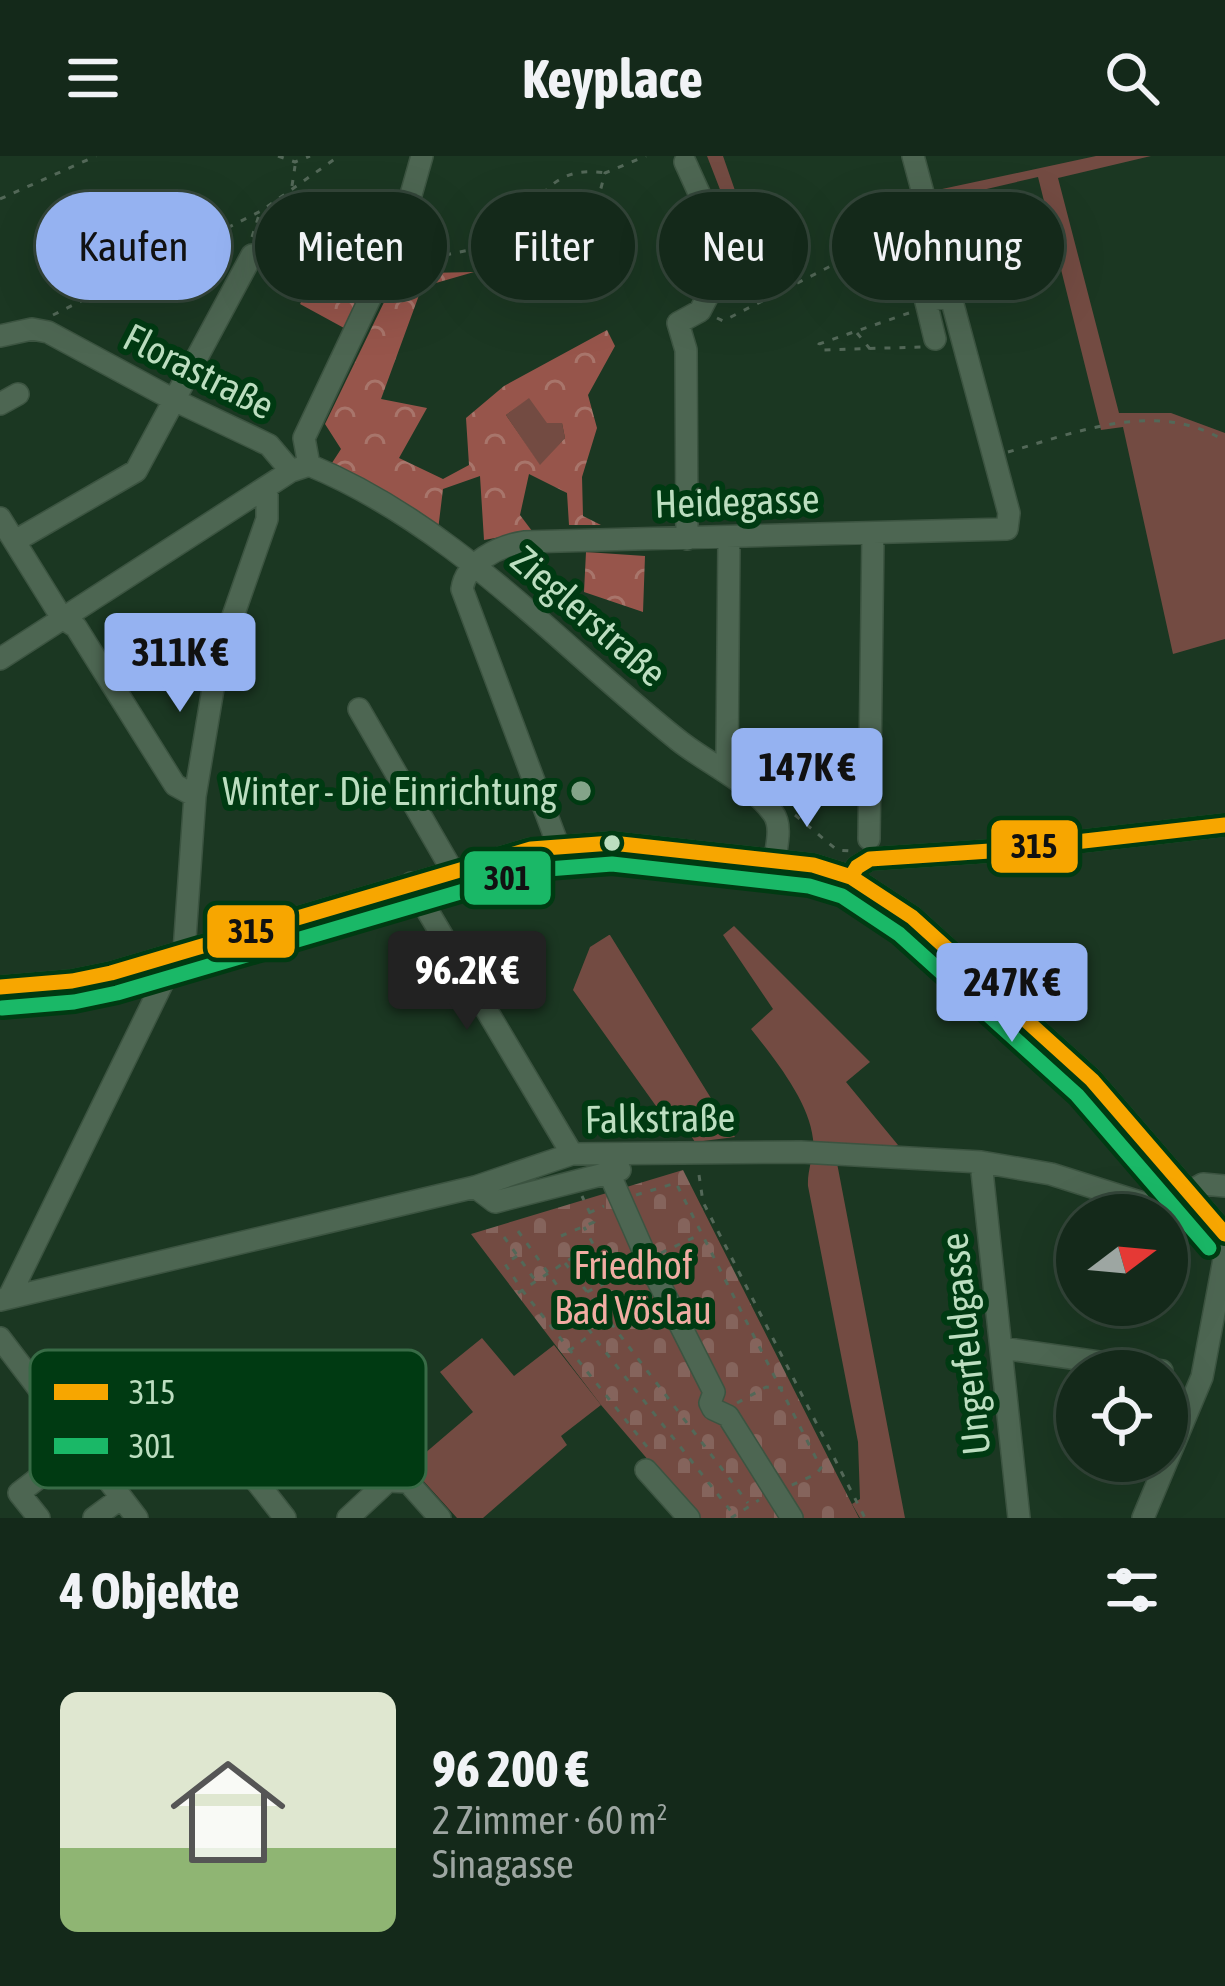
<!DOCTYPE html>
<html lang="de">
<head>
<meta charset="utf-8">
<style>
	:root { --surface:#14291a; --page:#1d3123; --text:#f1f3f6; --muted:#9da6a2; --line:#334539; --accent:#95b2f1 }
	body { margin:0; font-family:"Asap Condensed",sans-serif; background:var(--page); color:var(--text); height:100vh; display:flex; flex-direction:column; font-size:45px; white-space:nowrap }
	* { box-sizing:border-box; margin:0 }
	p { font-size:39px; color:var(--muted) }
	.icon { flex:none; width:66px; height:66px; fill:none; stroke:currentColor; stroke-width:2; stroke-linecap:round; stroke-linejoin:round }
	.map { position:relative; height:1362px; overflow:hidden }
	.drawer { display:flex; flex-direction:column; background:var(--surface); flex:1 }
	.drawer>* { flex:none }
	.top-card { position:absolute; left:36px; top:36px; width:1155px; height:108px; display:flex; gap:24px }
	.needle { width:78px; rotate:74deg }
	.tools { position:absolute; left:1056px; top:1038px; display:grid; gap:24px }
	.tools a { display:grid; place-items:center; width:132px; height:132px; border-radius:50%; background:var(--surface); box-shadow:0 12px 48px #0002,0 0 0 3px var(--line); font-size:60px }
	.price { position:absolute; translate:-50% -102px; padding:0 27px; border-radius:12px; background:var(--accent); color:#111; font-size:39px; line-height:78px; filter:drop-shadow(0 3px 6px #0008) }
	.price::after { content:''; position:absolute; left:50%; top:72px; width:36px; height:27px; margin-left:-18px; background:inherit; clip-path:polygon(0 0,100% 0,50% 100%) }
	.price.current { background:#222; color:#fff }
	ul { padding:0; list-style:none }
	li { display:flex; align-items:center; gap:36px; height:300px; padding:0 60px }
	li+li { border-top:3px solid var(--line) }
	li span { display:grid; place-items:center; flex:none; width:336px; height:240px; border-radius:18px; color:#555 }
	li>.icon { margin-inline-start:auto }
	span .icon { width:144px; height:144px; fill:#fffc; stroke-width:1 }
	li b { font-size:51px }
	h2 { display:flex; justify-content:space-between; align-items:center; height:144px; padding:0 60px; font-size:51px }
	.chip { padding:0 42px; border-radius:54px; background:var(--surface); box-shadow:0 12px 48px #0002,0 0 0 3px var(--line); font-size:42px; line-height:108px }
	.chip.current { background:var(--accent); color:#111 }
	header { display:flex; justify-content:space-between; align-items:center; height:156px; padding:0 60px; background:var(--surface); font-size:54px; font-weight:700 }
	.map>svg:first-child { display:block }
	.green { fill:#734b42 }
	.forest { fill:url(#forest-crowns); fill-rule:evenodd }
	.cemetery { fill:url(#cemetery-stones) }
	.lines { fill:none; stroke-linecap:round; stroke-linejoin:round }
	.minor-casing { stroke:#3c5441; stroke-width:24 }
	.path { stroke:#536858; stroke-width:3; stroke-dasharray:6 9; stroke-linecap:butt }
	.minor { stroke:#4d6652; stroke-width:21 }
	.bus-1-casing { stroke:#003a12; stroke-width:24 }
	.bus-2-casing { stroke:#003a12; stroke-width:24 }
	.bus-1 { stroke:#f7a600; stroke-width:15 }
	.bus-2 { stroke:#1ab867; stroke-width:15 }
	.poi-dot { fill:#84a489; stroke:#003a12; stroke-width:4.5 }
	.bus-dot { fill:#bcdec0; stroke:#003a12; stroke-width:4.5 }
	.labels { text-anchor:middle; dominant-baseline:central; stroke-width:12; stroke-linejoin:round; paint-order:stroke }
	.street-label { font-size:39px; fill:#bcdec0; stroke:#003a12 }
	.poi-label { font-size:39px; fill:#bcdec0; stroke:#003a12; text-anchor:end }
	.park-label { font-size:39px; fill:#f1ada3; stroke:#003a12 }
	.key { fill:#003a12; stroke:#386b46; stroke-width:3 }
	.key-label { font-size:33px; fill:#bcdec0 }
	.line-badge { stroke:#003a12; stroke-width:4.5 }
	.pale-badge-label { font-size:33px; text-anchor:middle; font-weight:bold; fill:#111 }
</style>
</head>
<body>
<header><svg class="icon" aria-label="menu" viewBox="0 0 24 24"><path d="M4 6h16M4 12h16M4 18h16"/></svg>Keyplace<svg class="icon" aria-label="search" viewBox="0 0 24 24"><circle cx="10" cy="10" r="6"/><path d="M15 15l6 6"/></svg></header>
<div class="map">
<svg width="1225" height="1362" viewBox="0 0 1225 1362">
	<defs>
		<pattern id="forest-crowns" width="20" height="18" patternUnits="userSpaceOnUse" patternTransform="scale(3)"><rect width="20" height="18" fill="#97554b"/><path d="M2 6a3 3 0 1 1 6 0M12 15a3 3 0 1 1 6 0" fill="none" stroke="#a8756b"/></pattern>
		<pattern id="cemetery-stones" width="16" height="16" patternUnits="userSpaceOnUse" patternTransform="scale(3)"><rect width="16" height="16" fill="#734b42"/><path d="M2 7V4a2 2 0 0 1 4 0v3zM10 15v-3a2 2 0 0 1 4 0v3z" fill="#85645c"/></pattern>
	</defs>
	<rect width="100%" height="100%" fill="#1b3722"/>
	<path class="green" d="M707 0H723L770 135 761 139Z
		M1096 0H1151L1058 22 1119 257H1171L1225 277V483L1173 498 1123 271 1101 274 1038 21 965 38 920 60 928 36Z
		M529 241 562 267 565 282 540 310 506 259Z
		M734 770 870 906 846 926 898 989 837 1007 905 1362H860L852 1348 860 1343 858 1286 808 1030C807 1014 815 997 813 983 809 945 774 902 751 873L773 853 723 779Z
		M609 779H610L735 981 695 986 673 952 661 957 573 834 590 791Z
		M482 1182 514 1220 554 1189 601 1249 561 1280 567 1289 483 1362H457L410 1310 473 1256 440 1216Z"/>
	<path class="forest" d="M325 104 371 123 344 172 300 148Z
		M404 105 427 117 474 116 422 131 381 243 427 252 399 302 443 323 469 309 466 262 504 230 607 174 615 190 588 239 597 272 582 321 583 360 601 369H569L567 337 529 318 520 359 532 375 484 384 480 320 443 333 438 374 330 310 341 293 325 268ZM529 242 547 267H562L565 282 540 309 506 259Z
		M586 396 645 400 643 456 584 436Z"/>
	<path class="cemetery" d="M683 1014 837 1319 859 1362H698L601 1249 471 1078Z"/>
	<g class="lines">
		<g class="minor-casing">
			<path id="minor" d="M685 6 728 101 700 155 678 167 686 194 687 383
				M0 180 32 173 48 176 174 244 269 289 291 315
				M935 183 926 146 951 139
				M0 248 18 238
				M309 309C453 368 559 489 678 584 708 608 750 626 773 657 782 669 777 688 775 702
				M309 309 304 282 399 81 422 0
				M0 362 62 462 76 471 175 629 195 640
				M15 385 136 315 252 99
				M0 503 291 315 309 309
				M359 553 452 714
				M722 613 727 603 729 383
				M869 683 873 377
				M558 689 462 433C466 406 499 390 524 386L1007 373 1009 357 913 0
				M851 721 857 711 870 703 1005 694 1225 669
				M411 727 572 998
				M184 796 195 640 218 503 267 363V331
				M0 831 72 825 111 817 531 693 612 687 813 709 851 721 912 761 1092 924 1225 1078
				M981 1006 1019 1362
				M610 1019 643 1094 642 1107 652 1113 714 1236 710 1247 713 1253 728 1260 792 1362
				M475 1031 495 1046 620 1014
				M9 1141 163 826 161 803
				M0 1144 475 1031 572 998 801 996 981 1006 1051 1018 1149 1049 1172 1046 1203 1028 1225 1030
				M0 1182 137 1362
				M1002 1192 1162 1215
				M239 1303 285 1362
				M646 1314 689 1362
				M39 1362 19 1337 81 1289
				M94 1362 121 1342
				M348 1362 388 1325 408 1326 440 1362
				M1143 1362 1202 1221 1225 1098"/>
		</g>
		<path class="path" d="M278 0 295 6 310 0
			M292 30 295 10
			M0 43 96 0
			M597 47 605 17 646 0
			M252 81 260 56
			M431 104C451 95 475 96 496 85 539 60 541 7 605 17
			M743 110 756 146
			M909 157 819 188 821 194 921 191
			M53 159 261 55 339 0
			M717 162 723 165 911 69
			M857 177 870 193
			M1008 296C1078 276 1157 243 1225 285
			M795 659 837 694 850 695
			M699 1019 703 1046 865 1362
			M636 1039 676 1027 821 1312 816 1318 790 1330
			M589 1057 604 1050
			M518 1075 600 1189 734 1359
			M561 1080 594 1066 582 1040
			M504 1081 535 1124
			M661 1097 701 1078
			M517 1100 505 1108 522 1134 652 1297
			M565 1107 748 1347
			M587 1136 625 1117
			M518 1137 593 1088 584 1071
			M569 1195 590 1179
			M737 1247 766 1231 783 1232
			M731 1362 759 1344"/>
		<use href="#minor" class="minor"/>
		<g class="bus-1-casing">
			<path id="bus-1" d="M851 721 857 711 870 703 1005 694 1225 669
				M0 831 72 825 111 817 531 693 612 687 813 709 851 721 912 761 1092 924 1225 1078"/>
		</g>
		<g class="bus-2-casing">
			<path id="bus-2" d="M2 852 74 846 117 837 535 714 612 708 809 730 842 740 899 778 1077 939 1209 1092"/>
		</g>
		<use href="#bus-1" class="bus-1"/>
		<use href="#bus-2" class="bus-2"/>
	</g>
	<circle class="poi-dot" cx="581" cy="635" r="12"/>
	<circle class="bus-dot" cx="612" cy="687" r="10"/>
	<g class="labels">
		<g class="street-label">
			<text transform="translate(199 215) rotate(27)">Florastraße</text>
			<text transform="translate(737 345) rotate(-2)">Heidegasse</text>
			<text transform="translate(589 460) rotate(41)">Zieglerstraße</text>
			<text transform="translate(660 962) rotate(-1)">Falkstraße</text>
			<text transform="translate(965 1188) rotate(-96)">Ungerfeldgasse</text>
		</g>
		<g class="poi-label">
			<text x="557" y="635">Winter - Die Einrichtung</text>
		</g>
		<g class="park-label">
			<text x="633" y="1109">Friedhof<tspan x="633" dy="45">Bad Vöslau</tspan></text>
		</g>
	</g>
	<rect x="30" y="1194" width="396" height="138" rx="18" class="key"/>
	<rect x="54" y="1228" width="54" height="16" fill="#f7a600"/>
	<rect x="54" y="1282" width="54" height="16" fill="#1ab867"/>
	<g class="key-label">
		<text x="129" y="1248">315</text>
		<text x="129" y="1302">301</text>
	</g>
	<g class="line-badge">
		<rect x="989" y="662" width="91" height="57" rx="12" fill="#f7a600"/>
		<rect x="462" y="693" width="91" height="58" rx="12" fill="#1ab867"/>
		<rect x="205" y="747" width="92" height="57" rx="12" fill="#f7a600"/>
	</g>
	<g class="pale-badge-label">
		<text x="1034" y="702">315</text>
		<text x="507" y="734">301</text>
		<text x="251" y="787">315</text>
	</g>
</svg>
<div class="tools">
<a><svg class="needle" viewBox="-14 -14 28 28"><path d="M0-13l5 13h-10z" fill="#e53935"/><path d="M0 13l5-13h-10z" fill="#9da6a2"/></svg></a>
<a><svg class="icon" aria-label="locate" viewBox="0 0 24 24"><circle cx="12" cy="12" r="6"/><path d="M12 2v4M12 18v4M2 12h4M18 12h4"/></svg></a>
</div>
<b class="price" style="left:180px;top:559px">311K €</b>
<b class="price" style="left:807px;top:674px">147K €</b>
<b class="price current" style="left:467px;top:877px">96.2K €</b>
<b class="price" style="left:1012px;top:889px">247K €</b>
<div class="top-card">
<a class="chip current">Kaufen</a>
<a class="chip">Mieten</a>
<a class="chip">Filter</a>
<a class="chip">Neu</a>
<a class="chip">Wohnung</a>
</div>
</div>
<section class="drawer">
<h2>4 Objekte<svg class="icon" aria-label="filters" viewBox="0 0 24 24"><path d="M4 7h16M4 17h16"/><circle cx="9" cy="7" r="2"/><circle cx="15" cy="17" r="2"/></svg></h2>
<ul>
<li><span style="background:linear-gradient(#dfe7d0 65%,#8fb573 0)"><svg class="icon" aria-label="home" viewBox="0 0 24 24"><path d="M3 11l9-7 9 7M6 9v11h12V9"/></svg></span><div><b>96 200 €</b><p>2 Zimmer · 60 m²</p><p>Sinagasse</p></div></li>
</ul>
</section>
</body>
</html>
